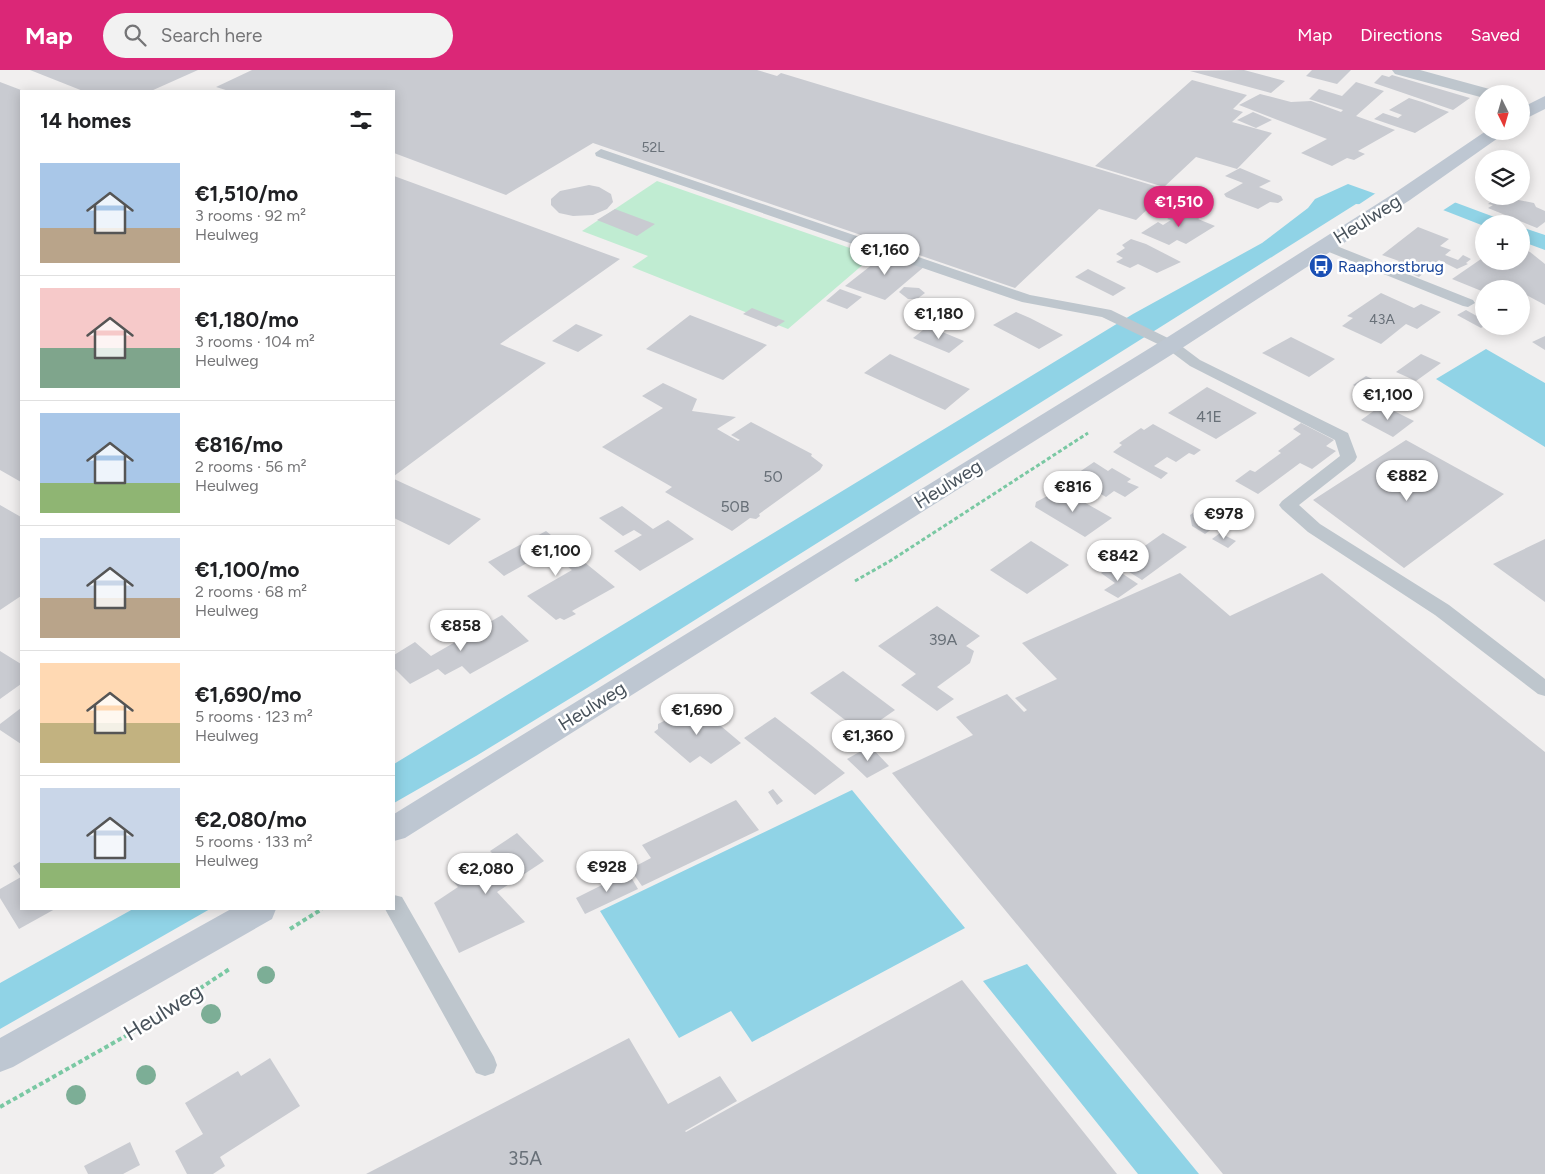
<!DOCTYPE html>
<html lang="en">
<head>
<meta charset="utf-8">
<style>
	:root { --surface:#fff; --page:#f2f2f2; --text:#202124; --muted:#757577; --line:#e0e0e0; --accent:#db2777 }
	body { margin:0; font-family:Figtree,sans-serif; background:var(--page); color:var(--text); height:100vh; display:flex; flex-direction:column; font-size:19px; white-space:nowrap }
	* { box-sizing:border-box; margin:0 }
	p { font-size:16px; color:var(--muted) }
	.icon { flex:none; width:28px; height:28px; fill:none; stroke:currentColor; stroke-width:2; stroke-linecap:round; stroke-linejoin:round }
	.map { position:relative; flex:1; overflow:hidden }
	.drawer { position:absolute; left:20px; top:20px; width:375px; height:820px; display:flex; flex-direction:column; background:var(--surface); border-radius:0px; box-shadow:0 2px 12px #0003 }
	.drawer>* { flex:none }
	.needle { width:32px; rotate:175deg }
	.buttons { position:absolute; left:1475px; top:15px; display:grid; gap:10px }
	.buttons a { display:grid; place-items:center; width:55px; height:55px; border-radius:50%; background:var(--surface); box-shadow:0 2px 12px #0003; font-size:25px }
	.price { position:absolute; translate:-50% -42px; padding:0 11px; border-radius:18px; background:#fff; color:#222; font-size:16px; line-height:32px; filter:drop-shadow(0 1px 2px #0008) }
	.price::after { content:''; position:absolute; left:50%; top:30px; width:15px; height:11px; margin-left:-8px; background:inherit; clip-path:polygon(0 0,100% 0,50% 100%) }
	.price.on { background:var(--accent); color:#fff }
	ul { padding:0; list-style:none }
	li { display:flex; align-items:center; gap:15px; height:125px; padding:0 20px }
	li+li { border-top:1px solid var(--line) }
	li span { display:grid; place-items:center; flex:none; width:140px; height:100px; border-radius:0px; color:#555 }
	li>.icon { margin-inline-start:auto }
	span .icon { width:60px; height:60px; fill:#fffc; stroke-width:1 }
	li b { font-size:21px }
	h2 { display:flex; justify-content:space-between; align-items:center; height:60px; padding:0 20px; font-size:21px }
	header { display:flex; align-items:center; gap:30px; box-sizing:border-box; height:70px; padding:0 25px; background:var(--accent); color:#fff }
	header strong { font-size:24px }
	nav { display:flex; gap:28px; margin-inline-start:auto; font-size:18px }
	.search { width:350px; height:45px; background:var(--page); display:flex; align-items:center; gap:12px; box-sizing:border-box; padding:0 18px; border-radius:28px; color:var(--muted); font-size:19px }
	.map>svg:first-child { display:block }
	.green { fill:#c0ecd2 }
	.water { fill:#90d3e6 }
	.pier { fill:#f1efef }
	.building { fill:#c9cbd1 }
	.lines { fill:none; stroke-linecap:round; stroke-linejoin:round }
	.path-far1 { stroke:#7ac8a3; stroke-width:3; stroke-dasharray:4 2.5; stroke-linecap:butt }
	.path { stroke:#7ac8a3; stroke-width:4; stroke-dasharray:4.5 3; stroke-linecap:butt }
	.lane { fill:#bec6cd; fill-rule:evenodd }
	.street { fill:#bec6cd; fill-rule:evenodd }
	.secondary { fill:#bec7d2; fill-rule:evenodd }
	.tree { fill:#7cae96 }
	.labels { text-anchor:middle; dominant-baseline:central; stroke-width:5; stroke-linejoin:round; paint-order:stroke }
	.far-number-label { font-size:14px; fill:#687078 }
	.far-transit-label { font-size:16px; fill:#164399; stroke:#fff; text-anchor:start }
	.number-label { font-size:16px; fill:#687078 }
	.street-label { font-size:19px; fill:#48525b; stroke:#fff }
	.near-number-label { font-size:19px; fill:#687078 }
	.near-street-label { font-size:22px; fill:#48525b; stroke:#fff }
</style>
</head>
<body>
<header>
<strong>Map</strong>
<div class="search"><svg class="icon" aria-label="search" viewBox="0 0 24 24"><circle cx="10" cy="10" r="6"/><path d="M15 15l6 6"/></svg>Search here</div>
<nav><a>Map</a><a>Directions</a><a>Saved</a></nav>
</header>
<div class="map">
<svg width="1545" height="1104" viewBox="0 0 1545 1104">
	<rect width="100%" height="100%" fill="#f1efef"/>
	<path class="green" d="M657 111 873 186 788 259 632 197 648 186 582 161Z"/>
	<path class="water" d="M1348 114 1376 124 1454 132 1513 154H1484V156L1443 140 1356 134 587 618 476 686 394 733V694L1133 244 1262 173 1308 138 1315 129Z
		M1521 157 1545 165V180L1521 171Z
		M1486 279 1545 313V377L1436 309Z
		M852 720 965 858 752 972 731 941 679 968 600 841Z
		M133 839H210L0 959V913Z
		M1027 894 1199 1104H1138L983 911Z"/>
	<path class="pier" d="M1376 123 1454 131 1456 132 1442 141 1358 135Z"/>
	<path class="building" d="M30 0H198L151 21H83Z
		M252 0H757L777 6 781 3 1168 120 1136 150 1099 139 1015 218 593 73 506 125 394 83V21H229L216 17Z
		M1244 0 1285 11 1271 23 1190 1Z
		M1312 0H1351L1337 14 1306 6Z
		M1382 5 1389 7 1392 5 1470 28 1453 40 1374 13Z
		M1192 10 1247 25 1233 39 1243 42 1232 52 1272 63 1237 99 1196 87 1164 117 1095 96Z
		M0 12 21 20V412L0 400Z
		M1356 12 1384 21 1356 46 1395 60 1358 81 1365 84 1354 90 1347 88 1332 96 1301 83 1327 69 1239 35 1260 24 1291 32 1311 31 1341 42 1343 40 1309 29 1319 19 1342 26Z
		M1409 28 1422 32 1449 42 1415 63 1374 49 1383 43 1398 48 1402 45 1389 40Z
		M1253 42 1272 50 1256 58 1237 50Z
		M1240 98 1271 111 1259 117 1281 126 1283 130 1278 133 1270 132 1258 139 1226 127 1224 124 1243 113 1225 106Z
		M394 106 620 189 500 274 546 293 394 406Z
		M589 115 599 117 611 124 613 132 607 139 593 145 573 146 559 143 551 135V129L560 121Z
		M1499 126 1534 133 1536 137 1545 141V152L1537 158 1488 138 1493 135 1488 134Z
		M1185 138 1203 146 1198 149 1215 156 1186 174 1177 170 1169 175 1141 163 1158 152 1163 155 1171 150 1167 149Z
		M615 139 655 154 637 166 597 150Z
		M1418 157 1449 169 1440 176 1451 180 1445 185 1458 190 1463 185 1471 189 1466 193 1468 194 1457 199 1439 190 1419 207 1393 196 1399 191 1382 185Z
		M1131 169 1146 174 1181 192 1157 203 1138 194 1130 198 1116 192 1123 188 1116 184 1125 178 1122 175Z
		M1521 178 1530 182 1545 194V235L1521 222V219L1504 215 1499 219H1484V222L1452 209 1484 187V191H1521Z
		M887 183 925 196 885 230 845 216Z
		M1088 199 1126 218 1113 226 1075 207Z
		M904 217 919 218 925 223 917 229H908L899 222Z
		M840 219 862 227 847 239 826 231Z
		M1381 223 1414 238 1421 234 1441 242 1417 259 1406 254 1381 274 1342 256 1353 248 1347 246Z
		M752 238 785 251 776 257 743 244Z
		M1466 240 1484 250V256L1481 258 1457 245Z
		M1016 242 1030 248 1063 265 1039 279 993 255Z
		M690 245 767 275 723 310 646 279Z
		M576 254 603 265 578 282 552 271Z
		M928 256 964 271 949 283 913 268Z
		M1545 266V280L1532 272Z
		M1291 267 1335 289 1309 307 1262 283Z
		M890 284 970 319 945 340 864 303Z
		M1421 284 1441 293 1416 311 1396 302Z
		M1366 306 1397 321 1384 330 1353 315Z
		M663 313 697 329 692 341 736 347 717 359 738 371 740 370 731 365 751 352 812 384 811 386 823 395 820 400 759 444 760 446 756 449 750 448 732 461 665 422 672 417 602 377 663 338 642 326Z
		M1207 317 1257 343 1216 369 1168 343Z
		M1382 335 1414 351 1393 367 1361 350Z
		M1301 353 1334 370 1326 376 1336 381 1312 399 1300 393 1258 424 1235 411 1250 400 1255 402 1281 383 1278 381 1301 364 1293 359Z
		M1153 354 1201 380 1194 385 1189 383 1176 392 1167 387 1154 396 1168 403 1161 409 1113 382 1122 375 1119 373 1141 358 1144 360Z
		M1406 370 1504 424 1404 498 1313 430Z
		M1094 392 1108 401 1112 398 1131 409 1127 412 1139 417 1125 427 1114 421 1106 427 1072 407Z
		M394 409 481 449 449 475 394 448Z
		M1057 421 1078 433 1082 431 1112 448 1085 467 1035 437 1036 432Z
		M1213 429 1235 442 1205 464 1192 456 1190 445Z
		M0 435 21 447V526L0 540Z
		M622 436 653 459 668 450 694 469 640 501 614 481 642 465 634 460 623 466 599 448Z
		M546 461 615 517 572 541 576 544 564 550 560 548 556 550 527 526 572 500 548 481 504 506 488 492Z
		M1163 463 1187 477 1142 510 1118 495Z
		M1220 463 1236 471 1228 478 1212 469Z
		M1545 469V532L1493 494Z
		M1031 471 1069 495 1027 524 990 500Z
		M1111 496 1138 514 1118 528 1104 520 1115 513 1101 503Z
		M1180 503 1230 546 1322 503 1545 682V1104H1223L892 703 973 665 956 647 1007 624 1024 642 1027 640 1015 628 1057 609 1022 573Z
		M937 536 980 566 966 576 974 581 970 593 937 617 954 629 937 641 901 615 916 604 878 576Z
		M502 545 529 571 470 604 462 596 445 605 438 599 410 614 394 598V585L415 572 431 586Z
		M0 581 21 594V614L0 629Z
		M843 601 895 640 862 663 810 623Z
		M696 635 741 673 711 694 700 686 690 693 654 662 658 659V654L664 651 674 650Z
		M21 638V674L0 660V654Z
		M775 647 811 675 845 703 815 725 744 668Z
		M870 676 889 696 867 708 847 689Z
		M773 719 783 731 777 735 768 722Z
		M736 730 759 760 642 816 630 799 651 788 642 775Z
		M517 763 544 791 497 822 525 852 459 883 434 833 458 817 452 810 492 783 490 781Z
		M21 791V839H55L19 859 0 828V819L21 807 13 796Z
		M628 802 638 819 585 844 576 828Z
		M962 910 1117 1104H366L629 968 668 1034 720 1006 737 1031 685 1061 686 1062Z
		M270 988 300 1036 220 1087 225 1096 213 1104H187L175 1081 203 1064 185 1033 238 1001 241 1006Z
		M130 1072 140 1095 123 1104H88L84 1096Z"/>
	<g class="lines">
		<path class="path-far1" d="M855 511 890 491 1088 363"/>
		<path class="path" d="M290 859 322 839
			M0 1037 138 959 231 898"/>
		<path class="lane" d="M601 79 1030 225 1111 240 1176 272 1200 290 1348 363 1357 387 1355 391 1299 435 1320 454 1449 535 1545 609V626L1538 624 1435 545 1308 462 1282 439 1279 435 1282 431 1340 386 1335 370 1190 296 1166 278 1102 247 1022 232 596 86 595 83Z
			M1324 171 1473 230 1475 233 1468 237 1463 236 1319 178 1317 175Z
			M394 825 402 827 494 987 497 995 494 1003 485 1006 476 1003 385 839H394Z"/>
		<path class="street" d="M1392 0H1420L1493 20 1496 24H1484V28L1395 4Z"/>
		<path class="secondary" d="M1545 26V39L1521 51V38Z
			M1486 61H1508L1410 130 1179 280 405 768 394 771V744L1163 270 1396 122Z
			M231 839H276L272 849 13 997 0 1002V968Z"/>
	</g>
	<g class="tree">
		<circle cx="266" cy="905" r="9"/>
		<circle cx="211" cy="944" r="10"/>
		<circle cx="146" cy="1005" r="10"/>
		<circle cx="76" cy="1025" r="10"/>
	</g>
	<defs>
		<g id="bus-disc" transform="scale(1.25)"><circle r="9.5" fill="#1a4fb4" stroke="#fff"/><path d="M-5-6H5V4H4V6H2V4H-2V6H-4V4H-5ZM-3.5-4V0h7V-4ZM-3.5 1.2v1.5H-2V1.2ZM2 1.2v1.5H3.5V1.2Z" fill="#fff"/></g>
	</defs>
	<g fill-rule="evenodd">
		<use href="#bus-disc" x="1321" y="196"/>
	</g>
	<g class="labels">
		<g class="far-number-label">
			<text x="653" y="77">52L</text>
			<text x="1382" y="249">43A</text>
		</g>
		<g class="far-transit-label">
			<text x="1338" y="196">Raaphorstbrug</text>
		</g>
		<g class="number-label">
			<text x="1209" y="346">41E</text>
			<text x="773" y="406">50</text>
			<text x="735" y="436">50B</text>
			<text x="943" y="569">39A</text>
		</g>
		<g class="street-label">
			<text transform="translate(1367 149) rotate(-32)">Heulweg</text>
			<text transform="translate(948 414) rotate(-32)">Heulweg</text>
			<text transform="translate(592 636) rotate(-32)">Heulweg</text>
		</g>
		<g class="near-number-label">
			<text x="525" y="1088">35A</text>
		</g>
		<g class="near-street-label">
			<text transform="translate(163 942) rotate(-32)">Heulweg</text>
		</g>
	</g>
</svg>
<div class="buttons">
<a><svg class="needle" viewBox="-14 -14 28 28"><path d="M0-13l5 13h-10z" fill="#e53935"/><path d="M0 13l5-13h-10z" fill="#757577"/></svg></a>
<a><svg class="icon" aria-label="layers" viewBox="0 0 24 24"><path d="M12 4l9 5-9 5-9-5zM3 14l9 5 9-5"/></svg></a>
<a>+</a>
<a>−</a>
</div>
<b class="price on" style="left:1179px;top:158px">€1,510</b>
<b class="price" style="left:885px;top:206px">€1,160</b>
<b class="price" style="left:939px;top:270px">€1,180</b>
<b class="price" style="left:1388px;top:351px">€1,100</b>
<b class="price" style="left:1407px;top:432px">€882</b>
<b class="price" style="left:1073px;top:443px">€816</b>
<b class="price" style="left:1224px;top:470px">€978</b>
<b class="price" style="left:556px;top:507px">€1,100</b>
<b class="price" style="left:1118px;top:512px">€842</b>
<b class="price" style="left:461px;top:582px">€858</b>
<b class="price" style="left:697px;top:666px">€1,690</b>
<b class="price" style="left:868px;top:692px">€1,360</b>
<b class="price" style="left:607px;top:823px">€928</b>
<b class="price" style="left:486px;top:825px">€2,080</b>
<section class="drawer">
<h2>14 homes<svg class="icon" aria-label="filters" viewBox="0 0 24 24"><path d="M4 7h16M4 17h16"/><circle cx="9" cy="7" r="2"/><circle cx="15" cy="17" r="2"/></svg></h2>
<ul>
<li><span style="background:linear-gradient(#a9c7e8 65%,#b9a48a 0)"><svg class="icon" aria-label="home" viewBox="0 0 24 24"><path d="M3 11l9-7 9 7M6 9v11h12V9"/></svg></span><div><b>€1,510/mo</b><p>3 rooms · 92 m²</p><p>Heulweg</p></div></li>
<li><span style="background:linear-gradient(#f6c9c9 60%,#7fa58c 0)"><svg class="icon" aria-label="home" viewBox="0 0 24 24"><path d="M3 11l9-7 9 7M6 9v11h12V9"/></svg></span><div><b>€1,180/mo</b><p>3 rooms · 104 m²</p><p>Heulweg</p></div></li>
<li><span style="background:linear-gradient(#a9c7e8 70%,#8fb573 0)"><svg class="icon" aria-label="home" viewBox="0 0 24 24"><path d="M3 11l9-7 9 7M6 9v11h12V9"/></svg></span><div><b>€816/mo</b><p>2 rooms · 56 m²</p><p>Heulweg</p></div></li>
<li><span style="background:linear-gradient(#c9d6e8 60%,#b9a48a 0)"><svg class="icon" aria-label="home" viewBox="0 0 24 24"><path d="M3 11l9-7 9 7M6 9v11h12V9"/></svg></span><div><b>€1,100/mo</b><p>2 rooms · 68 m²</p><p>Heulweg</p></div></li>
<li><span style="background:linear-gradient(#ffd9b3 60%,#c2b280 0)"><svg class="icon" aria-label="home" viewBox="0 0 24 24"><path d="M3 11l9-7 9 7M6 9v11h12V9"/></svg></span><div><b>€1,690/mo</b><p>5 rooms · 123 m²</p><p>Heulweg</p></div></li>
<li><span style="background:linear-gradient(#c9d6e8 75%,#8fb573 0)"><svg class="icon" aria-label="home" viewBox="0 0 24 24"><path d="M3 11l9-7 9 7M6 9v11h12V9"/></svg></span><div><b>€2,080/mo</b><p>5 rooms · 133 m²</p><p>Heulweg</p></div></li>
</ul>
</section>
</div>
</body>
</html>
